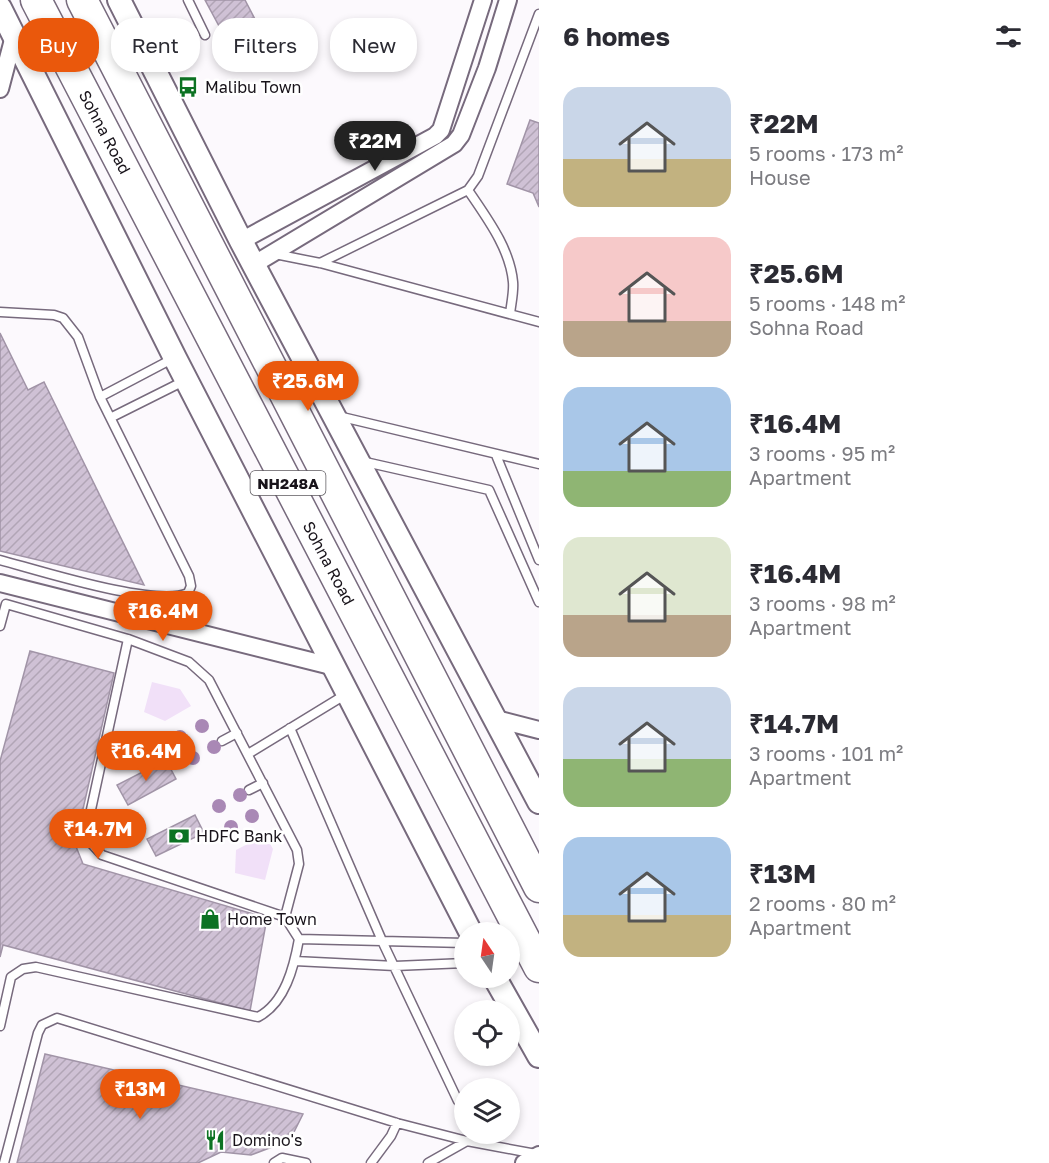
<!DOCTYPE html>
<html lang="en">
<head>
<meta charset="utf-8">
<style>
	:root { --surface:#fff; --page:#f2f2f3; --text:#2b2b33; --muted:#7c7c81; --accent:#ea580c }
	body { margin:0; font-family:"Golos Text",sans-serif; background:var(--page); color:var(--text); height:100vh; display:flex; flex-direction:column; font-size:22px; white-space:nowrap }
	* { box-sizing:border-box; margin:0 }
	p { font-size:20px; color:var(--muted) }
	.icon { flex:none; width:33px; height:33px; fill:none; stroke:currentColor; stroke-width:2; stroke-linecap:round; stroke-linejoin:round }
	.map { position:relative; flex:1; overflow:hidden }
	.panel { display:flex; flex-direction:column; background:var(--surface); width:510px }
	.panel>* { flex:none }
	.top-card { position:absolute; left:18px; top:18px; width:430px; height:54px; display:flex; gap:12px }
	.needle { width:39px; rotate:347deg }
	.fabs { position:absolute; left:454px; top:922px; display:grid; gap:12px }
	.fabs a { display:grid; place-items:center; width:66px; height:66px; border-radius:50%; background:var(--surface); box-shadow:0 3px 9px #0003; font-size:30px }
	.price { position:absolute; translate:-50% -51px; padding:0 14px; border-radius:21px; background:var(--accent); color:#fff; font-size:20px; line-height:39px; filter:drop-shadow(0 2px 3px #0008) }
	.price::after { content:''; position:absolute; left:50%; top:36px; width:18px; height:14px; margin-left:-9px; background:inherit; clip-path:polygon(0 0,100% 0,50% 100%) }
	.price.selected { background:#222; color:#fff }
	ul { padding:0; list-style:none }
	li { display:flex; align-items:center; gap:18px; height:150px; padding:0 24px }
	li span { display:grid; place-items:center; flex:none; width:168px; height:120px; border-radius:18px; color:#555 }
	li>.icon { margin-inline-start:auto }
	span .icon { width:72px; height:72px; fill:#fffc; stroke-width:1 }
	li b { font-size:26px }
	h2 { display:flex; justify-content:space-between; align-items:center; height:72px; padding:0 24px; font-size:26px }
	.chip { padding:0 21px; border-radius:24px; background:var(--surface); box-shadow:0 3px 9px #0003; font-size:21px; line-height:54px }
	.chip.selected { background:var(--accent); color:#fff }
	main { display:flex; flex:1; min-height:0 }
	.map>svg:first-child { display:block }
	.grass { fill:#f1e0f8 }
	.building { fill:url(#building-hatch); stroke:#a194a7; stroke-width:1.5 }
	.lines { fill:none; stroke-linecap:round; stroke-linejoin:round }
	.lane-casing { stroke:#776a7d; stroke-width:11 }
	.street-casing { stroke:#776a7d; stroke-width:20 }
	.secondary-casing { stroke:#776a7d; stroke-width:26 }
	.highway-casing { stroke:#776a7d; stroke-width:33 }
	.lane { stroke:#fff; stroke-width:8 }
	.street { stroke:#fff; stroke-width:16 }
	.secondary { stroke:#fff; stroke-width:22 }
	.highway { stroke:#fff; stroke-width:30 }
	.tree { fill:#a988b5 }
	.labels { text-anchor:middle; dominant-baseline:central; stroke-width:5; stroke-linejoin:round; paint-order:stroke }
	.shield { fill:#fff; stroke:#5d5a5f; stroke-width:1.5 }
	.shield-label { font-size:15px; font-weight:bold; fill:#18131a }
	.poi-label { font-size:16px; fill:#18131a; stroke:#fff; text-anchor:start }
	.street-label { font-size:16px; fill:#18131a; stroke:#fff }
</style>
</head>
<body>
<main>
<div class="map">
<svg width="539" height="1163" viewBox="0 0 539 1163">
	<defs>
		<pattern id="building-hatch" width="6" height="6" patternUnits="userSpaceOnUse" patternTransform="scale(1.5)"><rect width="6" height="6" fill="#cfc1d5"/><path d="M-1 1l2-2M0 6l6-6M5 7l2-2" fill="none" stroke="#b1a5b6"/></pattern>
	</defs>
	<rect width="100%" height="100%" fill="#fcf9fd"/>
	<path class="grass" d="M152 682 180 689 191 706 165 721 144 712Z
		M265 835 273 849 265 880 235 873 236 850Z"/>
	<path class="building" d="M205 0H245L257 23 226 39Z
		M530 120 539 123V207L533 193 507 184Z
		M0 333 28 390 44 382 144 585 0 551Z
		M30 651 114 673 75 844 83 864 267 918 250 1011 3 945 0 957V761Z
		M166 760 176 779 128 805 117 785Z
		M195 815 204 833 156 856 147 839Z
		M45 1054 303 1114 294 1132 272 1147 251 1155 221 1152 198 1163H17Z"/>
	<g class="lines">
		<g class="lane-casing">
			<path id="lane" d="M188 0 205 35
				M468 190C486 217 510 248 513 282 514 292 511 304 510 314
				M275 254 320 263 539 322
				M320 263 468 190 478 176 539 14
				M0 312 54 315 63 318 78 337 100 397 189 576 191 586 188 593C156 608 38 570 0 560
				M100 397 174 358
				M338 416 539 464
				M112 417 186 380
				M496 455 539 560
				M361 461 489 490 539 602
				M0 626 6 604 128 639 189 662 209 680 297 850 299 864 285 917 299 939C294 967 285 1003 258 1017L36 967 23 969 11 977 0 1026
				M128 639 87 828 89 841 102 855 285 917
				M290 728 383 943 458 1101
				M222 741 237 733
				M248 754 348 693
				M249 790 263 783
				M299 939 465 943
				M295 961 395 966 465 963
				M4 1163 38 1033 42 1025 57 1018 397 1123 467 1141 536 1154
				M274 1163 282 1158 306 1163
				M371 1163 391 1136 397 1123
				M428 1163 467 1141"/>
		</g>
		<g class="street-casing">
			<path id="street" d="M0 89 14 36
				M241 241 435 136 441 130 483 0
				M253 265 454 144 461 135 487 68 508 0
				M0 583 335 667
				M496 719 539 730
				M524 1163 539 1155"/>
		</g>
		<g class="secondary-casing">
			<path id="secondary" d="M119 0 241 241 539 802
				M0 8 175 358 471 933
				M495 978 539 1056"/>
		</g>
		<g class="highway-casing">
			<path id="highway" d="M36 0 539 967
				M82 0 539 887"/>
		</g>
		<use href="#lane" class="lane"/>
		<use href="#street" class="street"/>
		<use href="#secondary" class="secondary"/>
		<use href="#highway" class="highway"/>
	</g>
	<g class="tree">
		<circle cx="202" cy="726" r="7"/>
		<circle cx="180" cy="737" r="7"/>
		<circle cx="214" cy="747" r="7"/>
		<circle cx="193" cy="758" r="7"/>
		<circle cx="240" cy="795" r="7"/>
		<circle cx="219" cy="806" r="7"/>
		<circle cx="252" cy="816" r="7"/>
		<circle cx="231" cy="827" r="7"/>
	</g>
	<defs>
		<g id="bus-bare" transform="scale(1.62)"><path d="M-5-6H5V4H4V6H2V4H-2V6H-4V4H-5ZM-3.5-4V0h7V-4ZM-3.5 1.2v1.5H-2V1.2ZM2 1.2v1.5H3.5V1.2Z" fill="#0c7223" stroke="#fff" stroke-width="2.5" paint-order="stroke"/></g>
		<g id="bank-bare" transform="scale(1.62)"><path d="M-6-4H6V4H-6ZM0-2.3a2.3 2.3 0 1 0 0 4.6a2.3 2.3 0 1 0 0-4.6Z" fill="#0c7223" stroke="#fff" stroke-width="2.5" paint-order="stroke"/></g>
		<g id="shop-bare" transform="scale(1.62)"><path d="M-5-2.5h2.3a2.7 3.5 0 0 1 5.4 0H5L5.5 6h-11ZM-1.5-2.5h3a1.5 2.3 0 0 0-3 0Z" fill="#0c7223" stroke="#fff" stroke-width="2.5" paint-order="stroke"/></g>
		<g id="restaurant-bare" transform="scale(1.62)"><path d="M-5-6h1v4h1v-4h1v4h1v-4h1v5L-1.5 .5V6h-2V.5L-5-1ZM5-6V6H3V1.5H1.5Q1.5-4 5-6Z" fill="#0c7223" stroke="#fff" stroke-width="2.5" paint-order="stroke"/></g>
	</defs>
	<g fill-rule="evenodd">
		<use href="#bus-bare" x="188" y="87"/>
		<use href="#bank-bare" x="179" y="836"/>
		<use href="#shop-bare" x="210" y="919"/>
		<use href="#restaurant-bare" x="215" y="1140"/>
	</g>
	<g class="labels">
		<rect class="shield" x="250.5" y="471" width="75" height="24" rx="4.5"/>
		<g class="shield-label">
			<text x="288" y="483">NH248A</text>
		</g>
		<g class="poi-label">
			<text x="205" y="87">Malibu Town</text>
			<text x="196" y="836">HDFC Bank</text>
			<text x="227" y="919">Home Town</text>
			<text x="232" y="1140">Domino's</text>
		</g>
		<g class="street-label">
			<text transform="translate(105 132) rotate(62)">Sohna Road</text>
			<text transform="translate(329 563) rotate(62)">Sohna Road</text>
		</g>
	</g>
</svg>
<div class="fabs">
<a><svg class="needle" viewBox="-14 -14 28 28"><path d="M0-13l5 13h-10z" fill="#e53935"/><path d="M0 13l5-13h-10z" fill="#7c7c81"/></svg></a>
<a><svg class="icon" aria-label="locate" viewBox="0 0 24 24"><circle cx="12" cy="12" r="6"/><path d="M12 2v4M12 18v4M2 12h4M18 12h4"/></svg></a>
<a><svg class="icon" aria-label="layers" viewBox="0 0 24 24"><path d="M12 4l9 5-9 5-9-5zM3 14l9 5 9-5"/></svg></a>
</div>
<b class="price selected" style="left:375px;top:172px">₹22M</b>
<b class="price" style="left:308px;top:412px">₹25.6M</b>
<b class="price" style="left:163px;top:642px">₹16.4M</b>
<b class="price" style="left:146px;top:782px">₹16.4M</b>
<b class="price" style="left:98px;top:860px">₹14.7M</b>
<b class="price" style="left:140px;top:1120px">₹13M</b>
<div class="top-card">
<a class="chip selected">Buy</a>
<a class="chip">Rent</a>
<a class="chip">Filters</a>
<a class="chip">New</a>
</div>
</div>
<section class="panel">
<h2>6 homes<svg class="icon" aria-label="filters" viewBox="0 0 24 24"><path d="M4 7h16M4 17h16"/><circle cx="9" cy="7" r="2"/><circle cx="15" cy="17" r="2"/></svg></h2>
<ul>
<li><span style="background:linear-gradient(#c9d6e8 60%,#c2b280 0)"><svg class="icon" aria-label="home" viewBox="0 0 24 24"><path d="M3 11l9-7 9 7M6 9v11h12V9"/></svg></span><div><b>₹22M</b><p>5 rooms · 173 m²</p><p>House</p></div></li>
<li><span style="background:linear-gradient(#f6c9c9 70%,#b9a48a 0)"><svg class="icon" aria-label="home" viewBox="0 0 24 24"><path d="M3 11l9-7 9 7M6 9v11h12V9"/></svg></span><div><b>₹25.6M</b><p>5 rooms · 148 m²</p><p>Sohna Road</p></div></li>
<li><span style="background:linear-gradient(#a9c7e8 70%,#8fb573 0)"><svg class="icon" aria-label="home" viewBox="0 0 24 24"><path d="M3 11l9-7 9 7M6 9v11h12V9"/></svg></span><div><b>₹16.4M</b><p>3 rooms · 95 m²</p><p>Apartment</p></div></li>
<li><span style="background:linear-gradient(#dfe7d0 65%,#b9a48a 0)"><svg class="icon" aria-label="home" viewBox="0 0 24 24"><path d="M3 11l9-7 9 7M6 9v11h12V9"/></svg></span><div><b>₹16.4M</b><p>3 rooms · 98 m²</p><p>Apartment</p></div></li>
<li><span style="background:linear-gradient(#c9d6e8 60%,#8fb573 0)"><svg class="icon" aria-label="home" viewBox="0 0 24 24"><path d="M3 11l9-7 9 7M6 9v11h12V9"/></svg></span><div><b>₹14.7M</b><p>3 rooms · 101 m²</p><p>Apartment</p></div></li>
<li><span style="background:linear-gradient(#a9c7e8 65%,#c2b280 0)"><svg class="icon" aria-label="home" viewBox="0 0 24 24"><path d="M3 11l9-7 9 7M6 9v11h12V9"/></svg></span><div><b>₹13M</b><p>2 rooms · 80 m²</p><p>Apartment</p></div></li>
</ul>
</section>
</main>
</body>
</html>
